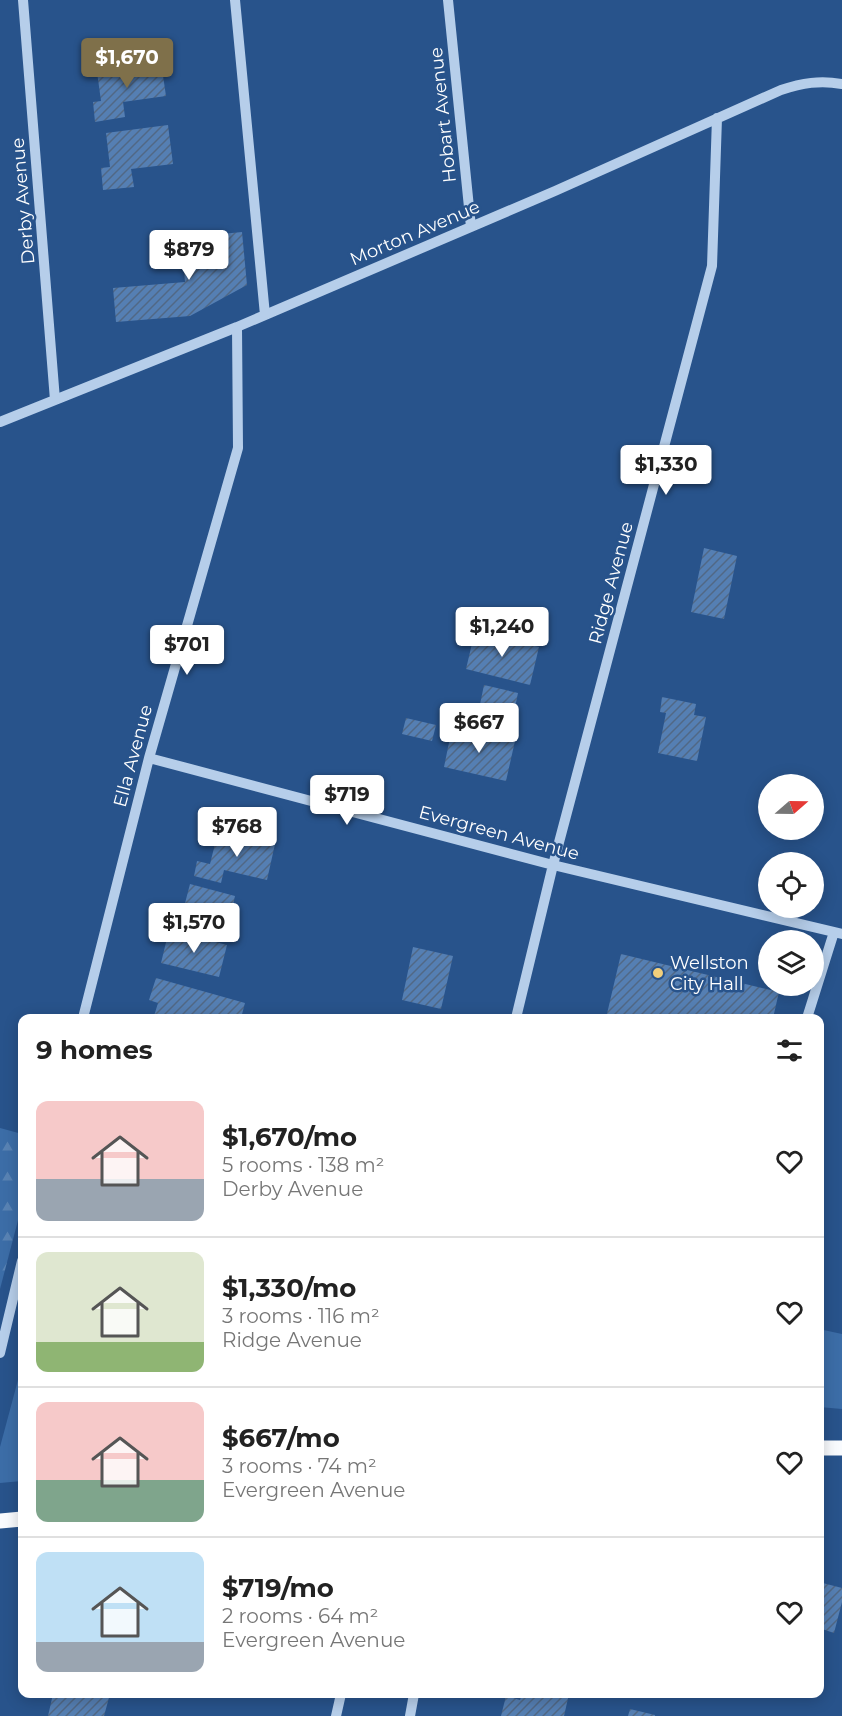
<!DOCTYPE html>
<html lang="en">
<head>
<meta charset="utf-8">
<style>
	:root { --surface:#fff; --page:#f2f2f2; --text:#222; --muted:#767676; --line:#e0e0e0; --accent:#7f704a }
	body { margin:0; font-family:Montserrat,sans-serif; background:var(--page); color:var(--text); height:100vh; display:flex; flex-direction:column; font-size:22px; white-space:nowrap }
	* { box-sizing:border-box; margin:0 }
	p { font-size:20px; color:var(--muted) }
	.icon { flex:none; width:33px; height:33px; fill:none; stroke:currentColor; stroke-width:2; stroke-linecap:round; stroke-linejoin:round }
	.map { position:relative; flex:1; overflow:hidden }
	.details { position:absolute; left:18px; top:1014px; width:806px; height:684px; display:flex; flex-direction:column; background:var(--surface); border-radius:12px; box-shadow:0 3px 15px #0003 }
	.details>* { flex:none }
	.needle { width:39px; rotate:70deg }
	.fabs { position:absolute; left:758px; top:774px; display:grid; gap:12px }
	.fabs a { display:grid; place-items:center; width:66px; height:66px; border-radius:50%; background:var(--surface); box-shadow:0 3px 15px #0003; font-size:30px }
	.price { position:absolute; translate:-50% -51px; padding:0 14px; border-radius:6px; background:#fff; color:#222; font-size:20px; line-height:39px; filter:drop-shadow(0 2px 3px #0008) }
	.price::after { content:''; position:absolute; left:50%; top:36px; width:18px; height:14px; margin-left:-9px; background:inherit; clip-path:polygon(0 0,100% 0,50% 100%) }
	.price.selected { background:var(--accent); color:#fff }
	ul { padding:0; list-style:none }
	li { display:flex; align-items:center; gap:18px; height:150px; padding:0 18px }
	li+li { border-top:2px solid var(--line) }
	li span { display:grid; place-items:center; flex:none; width:168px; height:120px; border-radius:12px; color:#555 }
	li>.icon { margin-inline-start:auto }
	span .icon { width:72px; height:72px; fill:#fffc; stroke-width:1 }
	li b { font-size:26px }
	h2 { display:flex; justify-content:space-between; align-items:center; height:72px; padding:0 18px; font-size:26px }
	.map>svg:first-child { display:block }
	.grass { fill:#3c6da7 }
	.forest { fill:url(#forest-firs) }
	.building { fill:url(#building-hatch) }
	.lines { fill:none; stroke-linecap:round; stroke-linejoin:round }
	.minor { stroke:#b6ceea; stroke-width:10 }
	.major { stroke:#f9fbfe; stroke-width:15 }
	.poi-dot { fill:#f1cf7c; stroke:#28538b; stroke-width:2 }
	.labels { text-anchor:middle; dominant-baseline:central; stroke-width:5; stroke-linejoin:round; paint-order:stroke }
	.street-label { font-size:18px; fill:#fff; stroke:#28538b }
	.poi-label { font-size:18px; fill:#fff; stroke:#28538b; text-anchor:start }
</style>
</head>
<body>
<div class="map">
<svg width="842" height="1716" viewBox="0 0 842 1716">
	<defs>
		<pattern id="forest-firs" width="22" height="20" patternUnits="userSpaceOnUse" patternTransform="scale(1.5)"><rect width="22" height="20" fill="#3c6da7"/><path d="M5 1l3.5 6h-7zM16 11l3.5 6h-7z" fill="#5983b4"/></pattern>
		<pattern id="building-hatch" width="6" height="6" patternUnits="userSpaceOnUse" patternTransform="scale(1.5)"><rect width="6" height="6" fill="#557fb3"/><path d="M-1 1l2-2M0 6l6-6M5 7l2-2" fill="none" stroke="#516885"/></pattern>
	</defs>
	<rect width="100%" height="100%" fill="#28538b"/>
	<path class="grass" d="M819 1329 842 1334V1409L819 1407Z
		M22 1365V1481L0 1483V1447Z"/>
	<path class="forest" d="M0 1128 22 1134V1205L0 1289Z"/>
	<path class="building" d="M161 62 166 96 123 102 125 117 95 122 93 102 101 101 97 72Z
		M168 125 173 164 131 169 134 187 103 190 101 168 110 167 106 133Z
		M242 232 247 285 190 316 116 322 113 288 185 282 181 238Z
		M704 548 737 556 724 619 691 612Z
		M475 631 539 647 530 685 466 669Z
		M484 685 518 693 512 722 478 714Z
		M662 697 696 704 694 715 706 717 697 761 658 753 666 713 660 712Z
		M406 718 436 725 432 741 402 734Z
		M452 728 515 741 506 781 444 767Z
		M218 832 275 844 267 880 224 870 221 883 194 876 197 861 210 864Z
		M190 884 235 896 230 919 184 907Z
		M169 930 227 945 219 977 161 963Z
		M413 947 453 956 441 1009 402 1000Z
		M621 954 779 992 773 1018H606Z
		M156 978 245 1003 241 1018H164L154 1016 158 1003 149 1000Z
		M819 1582 842 1588V1602L834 1633 819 1628Z
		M53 1694H110L104 1716H48Z
		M522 1694H569L564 1716H501L506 1696 520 1700Z
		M630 1709 655 1715V1716H628Z"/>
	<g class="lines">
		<path class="minor" d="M23 0 55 400
			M235 0 265 315
			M448 0 471 227
			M0 422 237 327 555 191 781 90C802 83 820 80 842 84
			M149 758 553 865 842 934
			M83 1018 149 758 238 448 237 327
			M516 1018 553 865 712 266 717 118
			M807 1018 834 932
			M0 1353 22 1261
			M336 1716 341 1694
			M410 1716 414 1694"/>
		<path class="major" d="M819 1448H842
			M0 1521 22 1519"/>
	</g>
	<circle class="poi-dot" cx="658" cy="973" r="6"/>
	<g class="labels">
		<g class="street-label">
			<text transform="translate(443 115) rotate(-96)">Hobart Avenue</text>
			<text transform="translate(23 201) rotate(-95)">Derby Avenue</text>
			<text transform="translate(415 233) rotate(-23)">Morton Avenue</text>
			<text transform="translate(611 583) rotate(-75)">Ridge Avenue</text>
			<text transform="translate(133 756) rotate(-75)">Ella Avenue</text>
			<text transform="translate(499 833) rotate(15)">Evergreen Avenue</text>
		</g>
		<g class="poi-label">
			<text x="670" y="963">Wellston<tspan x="670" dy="21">City Hall</tspan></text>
		</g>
	</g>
</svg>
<div class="fabs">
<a><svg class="needle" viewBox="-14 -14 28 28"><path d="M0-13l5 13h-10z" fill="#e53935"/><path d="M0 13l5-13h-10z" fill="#767676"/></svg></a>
<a><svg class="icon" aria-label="locate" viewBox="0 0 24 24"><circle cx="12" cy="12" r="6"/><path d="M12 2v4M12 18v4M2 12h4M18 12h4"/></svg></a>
<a><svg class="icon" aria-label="layers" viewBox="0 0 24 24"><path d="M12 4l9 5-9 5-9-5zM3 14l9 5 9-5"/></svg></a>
</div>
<b class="price selected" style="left:127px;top:89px">$1,670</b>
<b class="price" style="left:189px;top:281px">$879</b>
<b class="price" style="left:666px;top:496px">$1,330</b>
<b class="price" style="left:502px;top:658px">$1,240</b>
<b class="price" style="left:187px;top:676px">$701</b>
<b class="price" style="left:479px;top:754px">$667</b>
<b class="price" style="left:347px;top:826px">$719</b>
<b class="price" style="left:237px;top:858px">$768</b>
<b class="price" style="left:194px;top:954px">$1,570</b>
<section class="details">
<h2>9 homes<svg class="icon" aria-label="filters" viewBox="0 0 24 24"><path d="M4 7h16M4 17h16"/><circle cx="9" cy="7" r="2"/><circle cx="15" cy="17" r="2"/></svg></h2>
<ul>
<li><span style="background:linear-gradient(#f6c9c9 65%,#9aa5b1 0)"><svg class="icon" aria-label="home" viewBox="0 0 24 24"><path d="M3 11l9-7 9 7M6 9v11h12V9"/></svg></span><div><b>$1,670/mo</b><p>5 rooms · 138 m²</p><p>Derby Avenue</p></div><svg class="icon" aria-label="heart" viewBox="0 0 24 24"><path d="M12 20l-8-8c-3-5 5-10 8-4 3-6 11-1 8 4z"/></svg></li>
<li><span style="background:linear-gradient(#dfe7d0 75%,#8fb573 0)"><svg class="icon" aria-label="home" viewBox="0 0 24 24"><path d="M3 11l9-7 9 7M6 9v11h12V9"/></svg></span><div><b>$1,330/mo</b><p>3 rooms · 116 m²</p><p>Ridge Avenue</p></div><svg class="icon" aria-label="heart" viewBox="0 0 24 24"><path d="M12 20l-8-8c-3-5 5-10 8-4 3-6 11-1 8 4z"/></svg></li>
<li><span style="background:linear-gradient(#f6c9c9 65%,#7fa58c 0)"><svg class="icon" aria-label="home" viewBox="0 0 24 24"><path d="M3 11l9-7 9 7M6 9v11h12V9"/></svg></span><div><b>$667/mo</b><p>3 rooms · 74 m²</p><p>Evergreen Avenue</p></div><svg class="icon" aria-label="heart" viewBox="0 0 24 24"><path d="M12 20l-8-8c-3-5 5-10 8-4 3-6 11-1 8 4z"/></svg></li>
<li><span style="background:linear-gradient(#bfe0f5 75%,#9aa5b1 0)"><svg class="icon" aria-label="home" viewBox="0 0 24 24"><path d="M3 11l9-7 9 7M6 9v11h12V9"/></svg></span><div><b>$719/mo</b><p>2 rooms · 64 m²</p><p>Evergreen Avenue</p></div><svg class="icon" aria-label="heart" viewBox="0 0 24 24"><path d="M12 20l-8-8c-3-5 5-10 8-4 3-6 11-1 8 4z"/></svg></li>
</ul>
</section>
</div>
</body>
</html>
